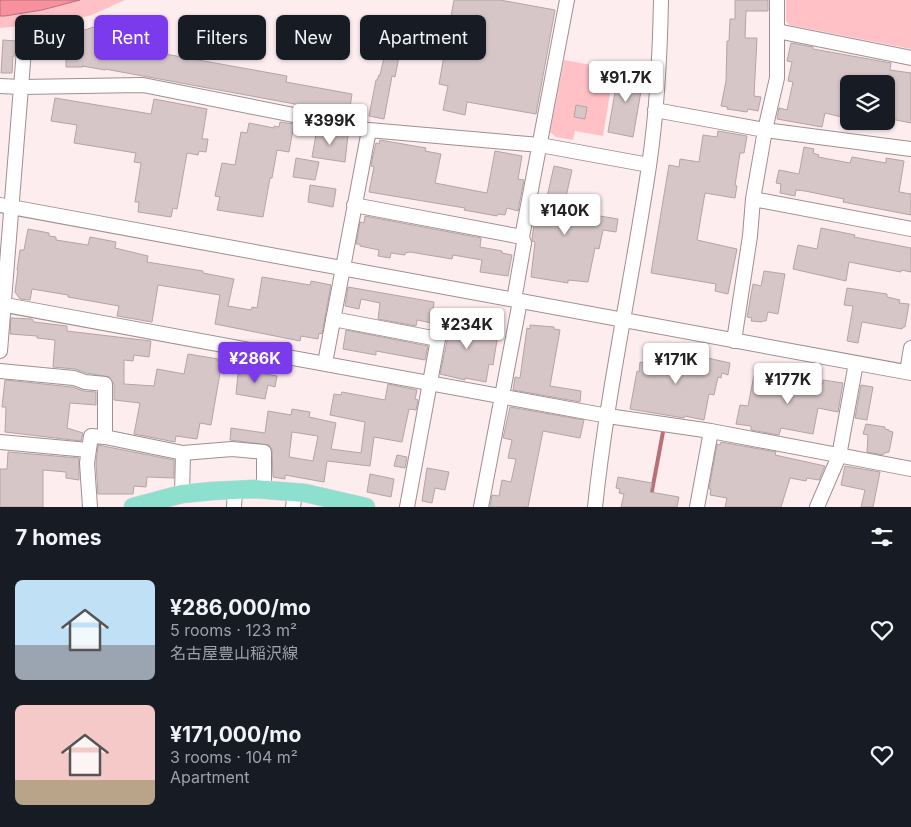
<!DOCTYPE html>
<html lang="en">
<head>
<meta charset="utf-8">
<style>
	:root { --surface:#171b24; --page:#242831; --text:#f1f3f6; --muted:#9ea1a6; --accent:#7c3aed }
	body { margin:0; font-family:Inter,"Noto Sans JP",sans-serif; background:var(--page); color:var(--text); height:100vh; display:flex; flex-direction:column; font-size:19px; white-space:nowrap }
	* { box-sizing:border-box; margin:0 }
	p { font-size:16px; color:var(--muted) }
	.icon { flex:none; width:28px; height:28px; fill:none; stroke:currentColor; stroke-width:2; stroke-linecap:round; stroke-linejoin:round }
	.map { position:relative; height:507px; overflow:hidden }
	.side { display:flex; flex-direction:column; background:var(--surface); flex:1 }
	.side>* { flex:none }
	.guide { position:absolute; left:15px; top:15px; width:500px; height:45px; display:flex; gap:10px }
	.tools { position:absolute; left:840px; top:75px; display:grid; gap:10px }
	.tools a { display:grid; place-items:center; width:55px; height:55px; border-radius:8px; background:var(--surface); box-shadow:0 1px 4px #0004; font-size:25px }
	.price { position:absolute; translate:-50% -42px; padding:0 11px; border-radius:5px; background:#fff; color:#222; font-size:16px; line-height:32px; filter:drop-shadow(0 1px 2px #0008) }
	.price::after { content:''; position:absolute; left:50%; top:30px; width:15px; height:11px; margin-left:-8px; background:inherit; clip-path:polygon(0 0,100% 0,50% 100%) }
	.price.current { background:var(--accent); color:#fff }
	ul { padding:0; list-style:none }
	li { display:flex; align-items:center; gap:15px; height:125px; padding:0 15px }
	li span { display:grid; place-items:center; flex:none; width:140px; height:100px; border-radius:8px; color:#555 }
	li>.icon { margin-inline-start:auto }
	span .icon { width:60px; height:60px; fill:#fffc; stroke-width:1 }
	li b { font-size:21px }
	h2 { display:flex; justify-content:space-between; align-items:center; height:60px; padding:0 15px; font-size:21px }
	.tag { padding:0 18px; border-radius:8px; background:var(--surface); box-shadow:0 1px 4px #0004; font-size:18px; line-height:45px }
	.tag.current { background:var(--accent); color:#fff }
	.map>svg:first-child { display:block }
	.green { fill:#ffc1c6 }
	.water { fill:#f6919d; stroke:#b86f78 }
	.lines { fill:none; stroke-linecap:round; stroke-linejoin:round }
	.stream { stroke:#b86f78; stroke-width:4 }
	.building { fill:#d6c6c7; stroke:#b4a4a5; fill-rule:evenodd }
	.minor-casing { stroke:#9f8f90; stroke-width:16 }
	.major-casing { stroke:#d4d2d3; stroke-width:19 }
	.minor { stroke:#fff; stroke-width:14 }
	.major { stroke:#8ee0ce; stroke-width:18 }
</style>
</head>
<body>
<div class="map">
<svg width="911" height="507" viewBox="0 0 911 507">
	<rect width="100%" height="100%" fill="#feedef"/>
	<path class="green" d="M80 0H125L92 15 63 22 0 28V16L42 10Z
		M786 0H911V49L789 25 786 21Z
		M564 60 614 69 603 136 575 131 573 140 556 137 550 132Z"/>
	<path class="water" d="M0 0H80L42 10 5 16H0Z"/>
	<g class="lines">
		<path class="stream" d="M651 496 663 432"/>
	</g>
	<path class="building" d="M454 0H500L555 10 536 114 467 102 465 115 443 110 448 86 439 84Z
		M735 0H768V11H746L745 38H757L754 96 761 97 758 111 748 109 747 112 727 109 728 107 721 106 726 81 727 41H729L730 19H735Z
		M392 23 401 25 398 40 402 41 395 77 392 76 384 119 369 116 376 80H377L379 75H380Z
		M97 26 113 29 110 44 287 76 286 82 352 94 349 114 105 69V70L82 66 83 67H66V53L32 55 34 37 66 36Z
		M3 40 16 41 15 56H13L12 73H1Z
		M791 43 813 47V49L891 63 890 70 911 73V123L886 118V84H849V103L846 118 825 113 822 127 777 119 779 108 787 110 793 82 788 81 792 62 787 61Z
		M619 70 644 74 633 137 608 132Z
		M55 98 151 114 154 99 207 109 202 139H208L206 152 199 151 198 155 187 153 177 209 173 208 171 217 138 212 139 202H135L141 163 134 162 136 153 74 143 77 125 51 121Z
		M576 105 587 107 585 119 574 117Z
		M280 122 294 124 289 152 277 150 272 178H270L263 217 217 210 220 197 215 196 222 163 235 165 241 132 247 133 249 123 274 128V126L279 127Z
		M317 129 348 135 345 162 312 157Z
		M718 131 747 136 744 153H740L735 185 737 186 735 198 705 193 697 240 737 249 728 294 715 291 716 284 651 273 669 165 679 167 680 159 699 162 703 135 717 137Z
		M380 140 426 148 425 151 441 154 435 183 487 193 495 151 522 156 518 179 524 180 518 211 507 208 505 215 498 214 497 216 464 210 465 208 369 192 374 167 371 166 373 155 376 143 379 144Z
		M804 147 814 149 813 153 819 155 818 157 850 163 852 157 886 163V158L904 161 899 192 911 194V215L843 202 844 199 805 191 796 190 795 196 780 193 781 184 776 183 779 170 799 174Z
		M296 158 319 162 315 180 293 177Z
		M554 166 572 170 563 210 618 219 616 232 603 230 599 249 595 248 588 282 568 280V283L531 277 535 242 532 241V239L537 204 545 206Z
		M310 185 336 189 333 207 308 202Z
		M365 216 481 238 480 247 502 251V253L512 255 508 276 480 272 482 260 453 255 452 259 410 252 405 253V255L391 253 390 258 378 256 379 250 360 246V244H356L360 222 364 223Z
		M821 228 855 235 854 237 911 248V272L901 270V272L849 262 846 281 793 269 798 245 817 249Z
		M28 229 49 233V236L56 237V240L88 245 90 237 116 242 115 248 148 256 147 262 203 271V273L234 279 228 306 251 310 252 307 257 308 262 277 310 285 311 281 331 285 322 334 319 333 318 339 301 336 300 341 215 324 220 295 158 285 152 322 117 316 119 306 68 297V295L32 289 30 300 20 299 15 292 18 270H17L20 250H24Z
		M764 271 785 274 778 314 768 312 766 321H763L762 322 751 321 752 318 747 317 753 284 761 286Z
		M348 287 434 302 432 323 417 320 416 326 378 319 380 303 361 299 359 309 345 306Z
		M847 288 887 294V297L900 300 899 303 909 304 905 327H903L902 329 862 322 858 343 847 341 853 306 844 305Z
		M461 309 477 312 473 335 497 340 493 365 489 364 486 382 465 378V380L440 374 447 341 446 335 448 323 458 325Z
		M11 318 32 319 34 322 67 326V331L151 341 149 357 134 355 133 361 124 360V384L154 386 157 369 184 374 188 354 218 359 217 361 222 362 221 367 211 425 200 423 197 439 176 436 175 442 134 434 140 403 114 400V384L109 377 87 373 75 369 53 367 55 340 37 338V336L10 334Z
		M530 325 554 327V329L560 330 550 386 581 391 580 402 513 390 515 377 520 378 527 328 530 329Z
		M346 330 428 346 425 360 376 351V355L343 349Z
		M658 346 678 350 676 360 702 365 703 357 730 363 728 375 722 373 721 378 718 377 714 395 709 394 704 420 685 416 684 418 630 409 637 371 639 372 640 362 654 365Z
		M242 370 277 376 275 387 268 385 265 399 236 394 238 374H241Z
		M754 375 794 383V380L823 384V380L843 383 838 412 818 408 813 434 781 428 779 435 751 430V426L736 424 740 405 748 406Z
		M5 380 72 387 84 391 96 392V405L70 403 67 428 83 433 81 441 5 432 6 407H2Z
		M388 384 417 390 415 399 418 400 416 410 409 409 402 442 374 437 370 466 327 461 324 482 285 475V479L273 477 272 450 269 445 230 440 231 428 265 433 268 411 291 415 292 409 310 412 309 417 336 423 331 449 361 453 365 422 330 415 334 394 341 395 342 392 385 400ZM292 432 318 436 313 461 289 457Z
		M861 385 873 387 867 420 855 418Z
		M510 407 584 420 580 438 543 431 528 507H490L492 495 499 496 502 480 511 482 516 459 508 458 512 440 503 438Z
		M866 424 885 427V429L889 430V431L893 432 889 452 884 453 883 455 867 452 868 435 863 434Z
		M721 442 776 452 775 455 825 466 819 480 807 478 806 481 790 478 781 507H725L727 498 710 495 711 489H709L717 444 720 445Z
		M98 445 174 460V478L147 477 146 487 134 486 133 494H98L96 463Z
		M8 452 79 458V480L66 478V472L43 470V507H0V469H7Z
		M397 455 407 457 405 468 394 466Z
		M845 466 880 472 873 507H861L865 490 841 485Z
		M427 468 449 472 445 490 435 488 432 503 422 501Z
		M370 474 394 479 391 497 367 492Z
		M618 477 652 483 650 492 679 497 677 507H621L624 494 619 493 620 489 616 488Z"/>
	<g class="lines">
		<g class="minor-casing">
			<path id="minor" d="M777 31 911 58
				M0 86 21 87 143 85 369 130 540 145 649 165
				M655 110 765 130 911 149
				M753 199 911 229
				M0 205 911 373
				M354 205 522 237 567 0
				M514 300 524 243 522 237
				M0 304 608 416 711 431 911 469
				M333 319 438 339 407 507
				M734 341 750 236 753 199 765 130 777 78V0
				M0 351 25 37
				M325 363 369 130
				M0 371 74 378 85 382 105 384V437
				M907 372 911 348
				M0 442 88 450
				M183 453 232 449 264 452V490
				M90 507 87 463 91 436 105 437 183 453 182 494
				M234 507 235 490
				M293 507 295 492
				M481 507 520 301
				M595 507C607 393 632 280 649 166 657 111 660 55 661 0
				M697 507 711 431
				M817 507 839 456 856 363"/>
		</g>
		<g class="major-casing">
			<path id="major" d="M133 507 182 494 212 491 254 489 305 493 366 507"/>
		</g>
		<use href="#minor" class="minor"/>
		<use href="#major" class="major"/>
	</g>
</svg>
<div class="tools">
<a><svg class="icon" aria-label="layers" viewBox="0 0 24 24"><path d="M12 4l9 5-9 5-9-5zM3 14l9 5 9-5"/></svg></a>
</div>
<b class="price" style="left:626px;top:103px">¥91.7K</b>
<b class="price" style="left:330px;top:146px">¥399K</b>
<b class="price" style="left:565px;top:236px">¥140K</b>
<b class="price" style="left:467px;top:350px">¥234K</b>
<b class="price current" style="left:255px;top:384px">¥286K</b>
<b class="price" style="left:676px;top:385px">¥171K</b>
<b class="price" style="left:788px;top:405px">¥177K</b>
<div class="guide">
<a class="tag">Buy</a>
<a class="tag current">Rent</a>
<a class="tag">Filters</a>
<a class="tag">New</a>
<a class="tag">Apartment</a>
</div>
</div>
<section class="side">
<h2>7 homes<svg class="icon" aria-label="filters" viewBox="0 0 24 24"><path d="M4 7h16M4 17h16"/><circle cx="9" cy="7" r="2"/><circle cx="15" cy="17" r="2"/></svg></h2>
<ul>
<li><span style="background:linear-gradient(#bfe0f5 65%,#9aa5b1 0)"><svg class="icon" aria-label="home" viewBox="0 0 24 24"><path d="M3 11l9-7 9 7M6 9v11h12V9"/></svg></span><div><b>¥286,000/mo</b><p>5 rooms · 123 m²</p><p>名古屋豊山稲沢線</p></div><svg class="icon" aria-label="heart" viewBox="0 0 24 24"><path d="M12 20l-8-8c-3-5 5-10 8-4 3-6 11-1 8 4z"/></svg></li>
<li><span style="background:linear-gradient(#f6c9c9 75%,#b9a48a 0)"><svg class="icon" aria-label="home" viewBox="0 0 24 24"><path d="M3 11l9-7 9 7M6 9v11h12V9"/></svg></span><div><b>¥171,000/mo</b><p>3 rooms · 104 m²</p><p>Apartment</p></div><svg class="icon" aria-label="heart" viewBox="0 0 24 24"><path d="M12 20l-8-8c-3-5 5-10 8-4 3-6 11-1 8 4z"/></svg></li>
</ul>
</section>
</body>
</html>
